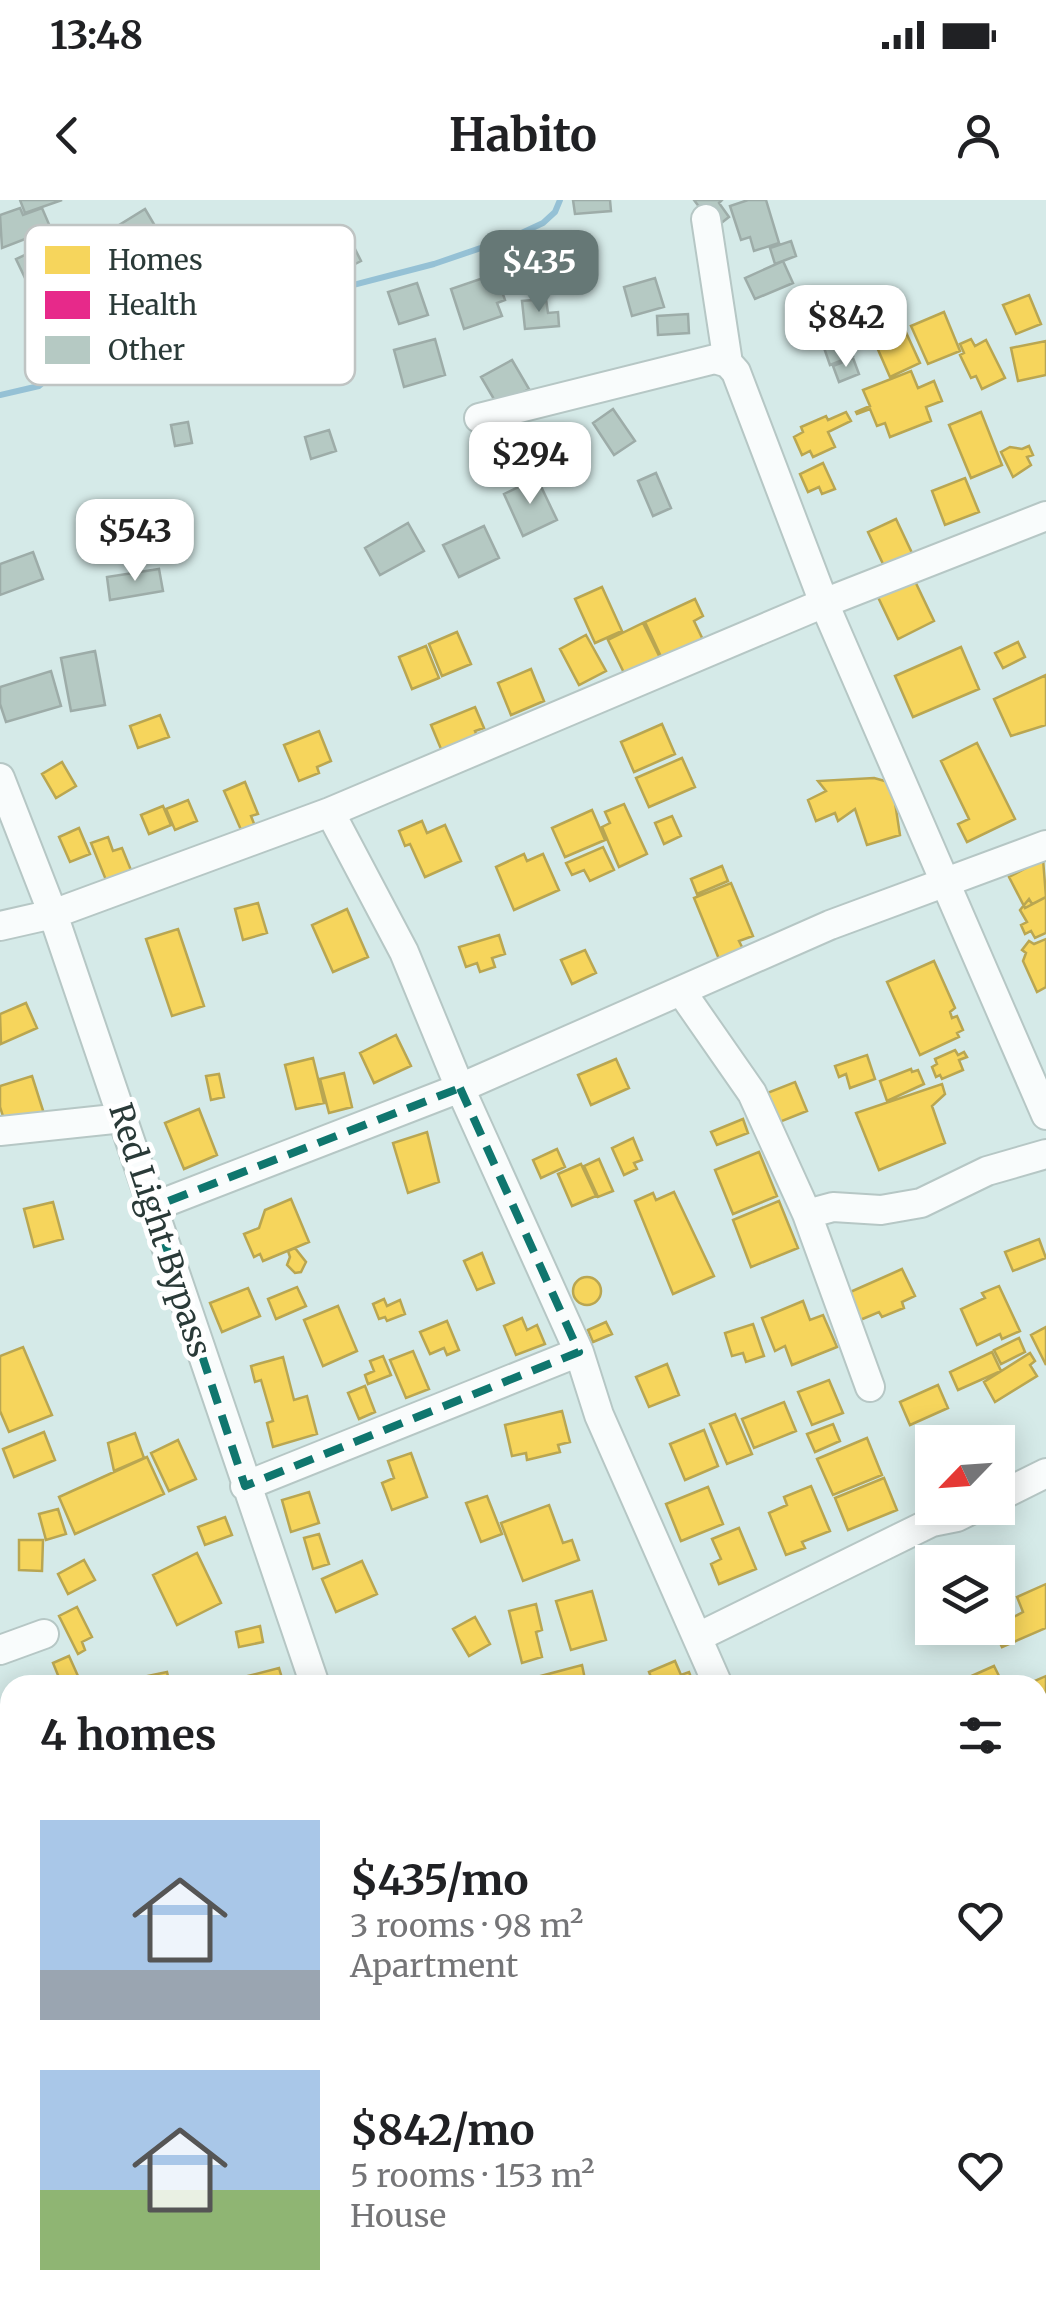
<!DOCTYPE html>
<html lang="en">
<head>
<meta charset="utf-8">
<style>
	:root { --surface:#fff; --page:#f2f2f2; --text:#202124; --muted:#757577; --accent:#667876 }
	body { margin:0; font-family:Merriweather,serif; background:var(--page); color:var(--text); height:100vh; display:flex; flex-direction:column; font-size:38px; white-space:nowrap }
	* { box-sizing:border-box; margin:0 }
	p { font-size:32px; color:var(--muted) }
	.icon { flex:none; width:55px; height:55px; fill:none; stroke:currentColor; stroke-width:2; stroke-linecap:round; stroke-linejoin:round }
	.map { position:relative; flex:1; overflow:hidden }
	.drawer { position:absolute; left:0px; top:1475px; width:1048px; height:642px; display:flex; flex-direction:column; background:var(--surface); border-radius:30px 30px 0 0; box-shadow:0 5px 25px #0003 }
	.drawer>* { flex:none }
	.needle { width:65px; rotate:245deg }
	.controls { position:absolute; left:915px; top:1225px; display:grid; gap:20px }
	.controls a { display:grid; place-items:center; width:100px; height:100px; border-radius:0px; background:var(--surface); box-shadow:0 5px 25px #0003; font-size:50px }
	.price { position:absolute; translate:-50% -85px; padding:0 22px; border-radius:20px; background:#fff; color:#222; font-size:32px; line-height:65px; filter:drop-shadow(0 2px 5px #0008) }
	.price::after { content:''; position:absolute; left:50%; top:60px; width:30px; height:22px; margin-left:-15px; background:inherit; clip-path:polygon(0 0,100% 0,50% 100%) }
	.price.current { background:var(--accent); color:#fff }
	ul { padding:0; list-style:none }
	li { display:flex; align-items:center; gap:30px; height:250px; padding:0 40px }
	li span { display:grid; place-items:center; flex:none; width:280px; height:200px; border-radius:0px; color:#555 }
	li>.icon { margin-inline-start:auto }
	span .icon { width:120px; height:120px; fill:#fffc; stroke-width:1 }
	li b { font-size:42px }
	h2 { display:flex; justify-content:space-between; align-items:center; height:120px; padding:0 40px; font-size:42px }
	.status { display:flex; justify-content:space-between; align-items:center; height:70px; padding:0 50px; background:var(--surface); direction:ltr }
	.status svg { height:28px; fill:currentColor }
	header { display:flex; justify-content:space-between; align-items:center; height:130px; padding:0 40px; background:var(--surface); font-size:45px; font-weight:700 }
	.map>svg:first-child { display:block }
	.homes { fill:#f6d55c; stroke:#b9a651; stroke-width:2.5 }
	.health { fill:#e7298a; stroke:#ae2e71; stroke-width:2.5 }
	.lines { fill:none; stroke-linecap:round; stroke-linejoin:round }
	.stream { stroke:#95c1d5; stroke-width:6 }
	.building { fill:#b5c9c3; stroke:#9daca8; stroke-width:2.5 }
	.street-casing { stroke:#b6c7c5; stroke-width:32 }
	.street { stroke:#f9fcfc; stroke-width:28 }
	.marked { fill:none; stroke:#0f766e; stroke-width:8; stroke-dasharray:20 12; stroke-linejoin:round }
	.labels { text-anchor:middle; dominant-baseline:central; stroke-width:10; stroke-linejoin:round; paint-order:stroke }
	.street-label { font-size:32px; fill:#2a3a38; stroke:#fff }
	.key { fill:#fff; stroke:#bfc4c3; stroke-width:2.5 }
	.key-label { font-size:28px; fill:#2a3a38 }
</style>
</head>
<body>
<div class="status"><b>13:48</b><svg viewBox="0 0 49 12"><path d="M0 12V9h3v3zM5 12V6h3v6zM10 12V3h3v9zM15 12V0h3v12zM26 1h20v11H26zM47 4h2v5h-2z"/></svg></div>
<header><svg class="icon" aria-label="back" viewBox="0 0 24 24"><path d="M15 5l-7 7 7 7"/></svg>Habito<svg class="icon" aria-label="person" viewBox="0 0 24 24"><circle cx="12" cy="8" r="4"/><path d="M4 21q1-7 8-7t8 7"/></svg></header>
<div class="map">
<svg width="1046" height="2116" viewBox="0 0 1046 2116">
	<rect width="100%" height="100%" fill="#d5eae8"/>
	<path class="homes" d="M1029 95 1041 124 1016 134 1003 105Z
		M944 112 960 151 928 164 911 126Z
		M898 115 920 163 890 177 869 129Z
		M971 139 975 146 986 140 1005 178 982 189 976 176 971 178 960 155 964 153 960 144Z
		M1046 141V175L1018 181 1011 148Z
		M911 171 918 188 934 181 942 201 926 207 931 221 890 237 885 223 877 226 870 209 857 214 856 212 870 206 863 190Z
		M846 212 851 221 828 232 835 247 813 257 810 251 802 255 794 237 803 232 801 227 826 216 828 220Z
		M981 212 1002 265 971 278 949 225Z
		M1029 246 1033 255 1027 257 1031 265 1013 277 1001 252 1010 247 1022 249Z
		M823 263 835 289 822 294 819 287 808 292 800 274Z
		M965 278 979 312 945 325 932 291Z
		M896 319 912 353 884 366 868 332Z
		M913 377 934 421 898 439 877 395Z
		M602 387 622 431 595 443 575 399Z
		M695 399 703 416 694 421 704 442 663 461 645 422Z
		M643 423 664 466 629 483 608 440Z
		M457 432 471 464 442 476 429 444Z
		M586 435 606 471 579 485 560 449Z
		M1018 442 1025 457 1003 468 995 453Z
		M426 446 439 478 412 489 399 457Z
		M961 447 979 489 913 517 895 476Z
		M531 469 544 501 511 515 498 483Z
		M1046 475V525L1011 536 994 499Z
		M475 507 484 528 475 531 481 547 446 561 431 525Z
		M160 515 169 537 138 548 130 526Z
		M662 524 675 554 634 572 621 542Z
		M319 531 331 561 317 567 319 573 299 581 284 545Z
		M977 543 1015 619 967 642 958 624 969 619 941 561Z
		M682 558 695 587 649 607 636 578Z
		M62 562 76 586 56 598 42 574Z
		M874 578 892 583 900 635 867 645 855 609 838 621 835 613 816 621 808 600 826 591 818 581Z
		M245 582 258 614 251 616 255 626 242 632 224 591Z
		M188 600 197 621 175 630 166 609Z
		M624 604 647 654 619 667 602 627 610 623 605 612Z
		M163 606 171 625 149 634 141 615Z
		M592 610 605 640 565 657 552 628Z
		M672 616 681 636 664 644 655 623Z
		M422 621 427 633 445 625 461 661 425 677 410 644 405 646 399 631Z
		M79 628 90 654 70 662 59 637Z
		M108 637 113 651 122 648 133 675 108 685 91 643Z
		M603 647 614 670 590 681 584 670 572 675 566 663Z
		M524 654 527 661 543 654 559 690 514 710 496 667Z
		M1043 659 1046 697 1025 708 1009 677Z
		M722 666 728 681 697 694 691 679Z
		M731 683 753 736 739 741 743 749 719 759 694 698Z
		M1046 697V733L1035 738 1031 731 1025 734 1021 725 1027 722 1020 710 1029 699 1032 704Z
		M258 703 267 733 243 740 235 709Z
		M347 709 368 757 333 772 312 725Z
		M178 729 204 806 172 816 146 739Z
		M499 735 505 754 492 758 495 767 480 772 477 763 466 767 459 747Z
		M1046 739V787L1037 792 1023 761 1026 753 1022 750 1029 741 1034 744Z
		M585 750 596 773 572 784 561 760Z
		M934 761 955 808 950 812 952 818 957 816 963 830 957 833 959 837 920 855 887 782Z
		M26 803 37 828 1 844 0 814Z
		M396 835 411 866 374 883 360 853Z
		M955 850 958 855 964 852 967 857 959 860 963 870 942 879 940 875 936 877 932 867 937 864 935 859Z
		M867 855 875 879 850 888 846 874 839 877 835 866Z
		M313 858 324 903 296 909 285 865Z
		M616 859 629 888 591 905 578 875Z
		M911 869 912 872 918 870 924 884 887 901 880 881Z
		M344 873 352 907 329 913 320 879Z
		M219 874 224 897 211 900 206 876Z
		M32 876 47 923 9 935 0 907V886Z
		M795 882 807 911 772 925 760 896Z
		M942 884 945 894 932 906 945 943 879 970 856 913Z
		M199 909 217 955 184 969 165 923Z
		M743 919 748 933 717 945 711 932Z
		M427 932 439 982 408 993 393 943Z
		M633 938 642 960 634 963 637 969 624 975 612 948Z
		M557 949 565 967 541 978 533 960Z
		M759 952 777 996 733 1014 715 970Z
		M599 959 613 991 598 997 584 966Z
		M581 964 596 996 572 1006 558 974Z
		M674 992 714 1076 673 1094 635 1001 653 993 656 1000Z
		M291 999 309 1042 263 1061 260 1054 254 1057 244 1034 259 1028 265 1010Z
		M779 1001 798 1048 751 1067 733 1020Z
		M53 1002 63 1039 34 1047 24 1009Z
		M1039 1039 1046 1058 1013 1071 1005 1052Z
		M295 1048 306 1062 301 1072 295 1073 287 1065 290 1057 288 1051Z
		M482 1053 494 1083 477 1090 464 1061Z
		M902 1069 915 1096 902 1102 904 1108 882 1117 879 1112 860 1120 848 1093Z
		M573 1091a14 14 0 1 1 28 0a14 14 0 1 1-28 0Z
		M999 1086 1020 1131 1002 1139 1000 1134 977 1145 961 1109 985 1098 982 1093Z
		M297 1087 306 1106 276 1119 268 1099Z
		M248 1088 260 1116 222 1132 210 1103Z
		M384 1099 387 1106 400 1100 405 1114 387 1121 385 1117 379 1119 373 1104Z
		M803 1101 810 1120 823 1115 837 1147 792 1165 785 1146 775 1151 762 1118Z
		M338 1106 357 1151 323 1166 304 1120Z
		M522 1118 527 1130 537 1125 545 1144 516 1155 504 1126Z
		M447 1121 459 1150 447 1155 444 1148 430 1154 420 1132Z
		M606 1122 612 1134 593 1142 588 1130Z
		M753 1124 764 1156 746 1162 743 1153 732 1156 725 1133Z
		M1046 1127V1165L1031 1135Z
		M1019 1138 1025 1152 1001 1164 994 1150Z
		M23 1147 52 1215 9 1232 0 1211V1156Z
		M413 1151 429 1189 406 1198 390 1160Z
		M992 1152 1001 1171 958 1190 950 1172Z
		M1030 1153 1035 1161 1030 1165 1037 1176 995 1202 984 1182Z
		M383 1156 391 1175 368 1184 365 1175 374 1171 370 1161Z
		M283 1157 294 1200 307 1196 317 1234 273 1247 267 1223 273 1221 261 1180 255 1182 251 1166Z
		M667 1164 679 1195 649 1207 636 1177Z
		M829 1180 843 1213 812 1225 798 1192Z
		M938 1185 948 1208 910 1225 900 1202Z
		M365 1186 375 1212 359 1219 348 1193Z
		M784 1202 796 1231 754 1248 742 1219Z
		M562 1211 570 1242 558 1245 560 1252 527 1260 526 1253 512 1256 505 1225Z
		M735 1214 752 1254 727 1264 710 1224Z
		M833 1224 840 1241 815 1252 807 1234Z
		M704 1230 718 1266 685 1280 670 1244Z
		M44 1232 55 1260 14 1277 3 1249Z
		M135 1233 144 1258 114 1271 108 1243Z
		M867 1238 882 1275 833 1295 817 1259Z
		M178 1240 196 1279 169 1291 151 1253Z
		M411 1253 427 1297 392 1310 382 1283 394 1278 388 1261Z
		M147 1257 164 1294 75 1334 59 1297Z
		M884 1278 897 1310 848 1330 835 1298Z
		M811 1286 830 1331 802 1342 805 1348 786 1355 769 1313 787 1305 784 1297Z
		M708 1287 723 1324 681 1341 666 1304Z
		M309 1292 319 1323 291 1332 282 1300Z
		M487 1296 502 1334 481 1342 466 1303Z
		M549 1305 563 1343 572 1340 579 1360 523 1381 501 1323Z
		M58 1309 66 1334 46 1340 39 1314Z
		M225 1317 232 1335 205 1345 198 1327Z
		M739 1328 756 1369 719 1384 711 1364 721 1359 712 1339Z
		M319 1334 329 1364 313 1369 304 1338Z
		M19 1340H43L42 1371 19 1370Z
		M197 1353 221 1403 177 1425 153 1375Z
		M84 1360 95 1380 68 1394 58 1374Z
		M362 1361 377 1394 336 1412 322 1379Z
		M1046 1384V1428L1002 1447 993 1428 1023 1412 1017 1397Z
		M592 1391 606 1440 571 1450 556 1401Z
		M536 1404 542 1430 536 1432 542 1457 522 1463 509 1411Z
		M77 1407 92 1437 82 1442 85 1450 78 1454 59 1416Z
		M475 1417 490 1444 469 1456 453 1429Z
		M260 1426 263 1442 239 1447 236 1432Z
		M69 1456 82 1485H62L53 1463Z
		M675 1461 681 1475 689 1472 694 1485H654L649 1472Z
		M582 1465 586 1484 539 1485 537 1477Z
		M994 1466 1002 1482 999 1485H959L958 1482Z
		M279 1468 284 1485H250L248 1476Z
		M167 1472 170 1485H125L124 1481Z
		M1046 1476V1531L1042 1532 1038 1522V1485L1030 1483Z
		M1046 1632V1677L1038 1681V1636Z
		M10 1685V1738L0 1704V1688Z
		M10 1806V1851L0 1854V1810Z
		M0 1902 10 1933V1942L0 1946Z
		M220 2108H276L278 2113 223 2116Z
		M388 2108H436L432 2109 435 2116H402L400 2110 390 2113Z
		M466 2108H496L501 2116H449Z
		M718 2108H807L811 2116H722Z
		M822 2108H864L845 2116H826Z"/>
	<path class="health" d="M980 2108H1011L1015 2116H985Z"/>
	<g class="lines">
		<path class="stream" d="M0 195 39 186 57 171 105 152 160 143 226 118 434 64 513 37 543 23 555 12 560 0"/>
	</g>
	<path class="building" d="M20 0H62L25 13Z
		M573 0H610L611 11 575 14Z
		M694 0H722L719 3 729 17 720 24 706 16Z
		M748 0H766L779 43 754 51 750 37 741 40 730 6Z
		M20 8 23 15 42 8 51 29 2 48 0 15Z
		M145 9 161 36 132 53 116 27Z
		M349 37 361 61 339 72 327 47Z
		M791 41 796 56 775 64 770 48Z
		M47 45 57 66 26 80 16 59Z
		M556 57 558 71 529 74 528 60Z
		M783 61 793 83 755 99 745 78Z
		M486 77 489 86 499 83 505 100 497 103 502 116 464 129 451 89Z
		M655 78 664 107 632 116 624 87Z
		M417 83 428 115 399 124 388 92Z
		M546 99 548 113 558 112 559 126 525 129 522 101Z
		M688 114 689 133 658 135 657 116Z
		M845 136 853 156 830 165 823 145Z
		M435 139 445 175 404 187 394 150Z
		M853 158 859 174 839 182 833 166Z
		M512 160 529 189 498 206 481 177Z
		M613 209 635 241 614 255 593 223Z
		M188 222 192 243 175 246 171 225Z
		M329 230 336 251 311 259 305 237Z
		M656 273 671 308 653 316 638 281Z
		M537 278 557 320 523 336 504 294Z
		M157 304 162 325 132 332 126 312Z
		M408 323 424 351 380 375 365 348Z
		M484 326 499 358 459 377 443 345Z
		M33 352 43 379 0 395V364Z
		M159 369 163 391 110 400 107 377Z
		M95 451 105 505 71 511 61 458Z
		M51 471 61 506 6 522 0 504V487Z"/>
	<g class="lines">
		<g class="street-casing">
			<path id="street" d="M706 19 728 163
				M479 218 715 159 728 163 736 172 824 403 1046 915
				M0 578 53 714 315 1485
				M330 612 404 752 460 888 579 1152 599 1215 718 1485
				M0 726 53 714 330 612 824 403 1046 316
				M681 791 752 893 807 1014 870 1187
				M0 931 123 918
				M153 1007 460 888 830 725 1046 645
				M807 1014 833 1007 881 1010 921 1003 987 971 1046 954
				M245 1286 579 1152
				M998 1297 1046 1273
				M698 1437 932 1322 957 1317 975 1308
				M0 1450 44 1434
				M1038 1571 1046 1568
				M1038 1932 1046 1929
				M0 2033 10 2028
				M0 2082 10 2100
				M563 2108 568 2116
				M916 2108 920 2116"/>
		</g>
		<use href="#street" class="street"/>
	</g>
	<path class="marked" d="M460 888 579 1152 245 1286 153 1007Z"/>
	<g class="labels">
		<g class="street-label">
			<text transform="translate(160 1030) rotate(72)">Red Light Bypass</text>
		</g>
	</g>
	<rect x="25" y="25" width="330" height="160" rx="15" class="key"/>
	<rect x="45" y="46" width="45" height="28" fill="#f6d55c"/>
	<rect x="45" y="91" width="45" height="28" fill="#e7298a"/>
	<rect x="45" y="136" width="45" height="28" fill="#b5c9c3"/>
	<g class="key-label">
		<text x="108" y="70">Homes</text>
		<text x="108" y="115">Health</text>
		<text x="108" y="160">Other</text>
	</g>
</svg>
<div class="controls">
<a><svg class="needle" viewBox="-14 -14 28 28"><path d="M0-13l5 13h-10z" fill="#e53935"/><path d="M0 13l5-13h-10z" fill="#757577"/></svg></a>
<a><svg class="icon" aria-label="layers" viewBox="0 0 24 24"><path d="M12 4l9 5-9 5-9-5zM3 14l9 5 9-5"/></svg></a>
</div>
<b class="price current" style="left:539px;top:115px">$435</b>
<b class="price" style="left:846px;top:170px">$842</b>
<b class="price" style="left:530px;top:307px">$294</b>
<b class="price" style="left:135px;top:384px">$543</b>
<section class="drawer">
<h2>4 homes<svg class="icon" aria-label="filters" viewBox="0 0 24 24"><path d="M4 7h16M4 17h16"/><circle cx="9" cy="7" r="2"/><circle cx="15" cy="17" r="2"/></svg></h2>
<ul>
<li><span style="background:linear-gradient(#a9c7e8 75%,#9aa5b1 0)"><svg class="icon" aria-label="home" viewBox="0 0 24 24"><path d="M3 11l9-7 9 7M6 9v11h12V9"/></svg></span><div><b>$435/mo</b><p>3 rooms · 98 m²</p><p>Apartment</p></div><svg class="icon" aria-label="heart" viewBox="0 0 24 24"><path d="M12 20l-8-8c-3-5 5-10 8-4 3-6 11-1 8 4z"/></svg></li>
<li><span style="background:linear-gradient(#a9c7e8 60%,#8fb573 0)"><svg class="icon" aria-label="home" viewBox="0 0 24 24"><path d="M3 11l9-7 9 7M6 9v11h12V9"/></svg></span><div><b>$842/mo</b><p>5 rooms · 153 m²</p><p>House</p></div><svg class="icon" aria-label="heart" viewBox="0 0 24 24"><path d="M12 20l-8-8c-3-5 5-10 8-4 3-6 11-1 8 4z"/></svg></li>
</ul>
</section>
</div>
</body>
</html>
